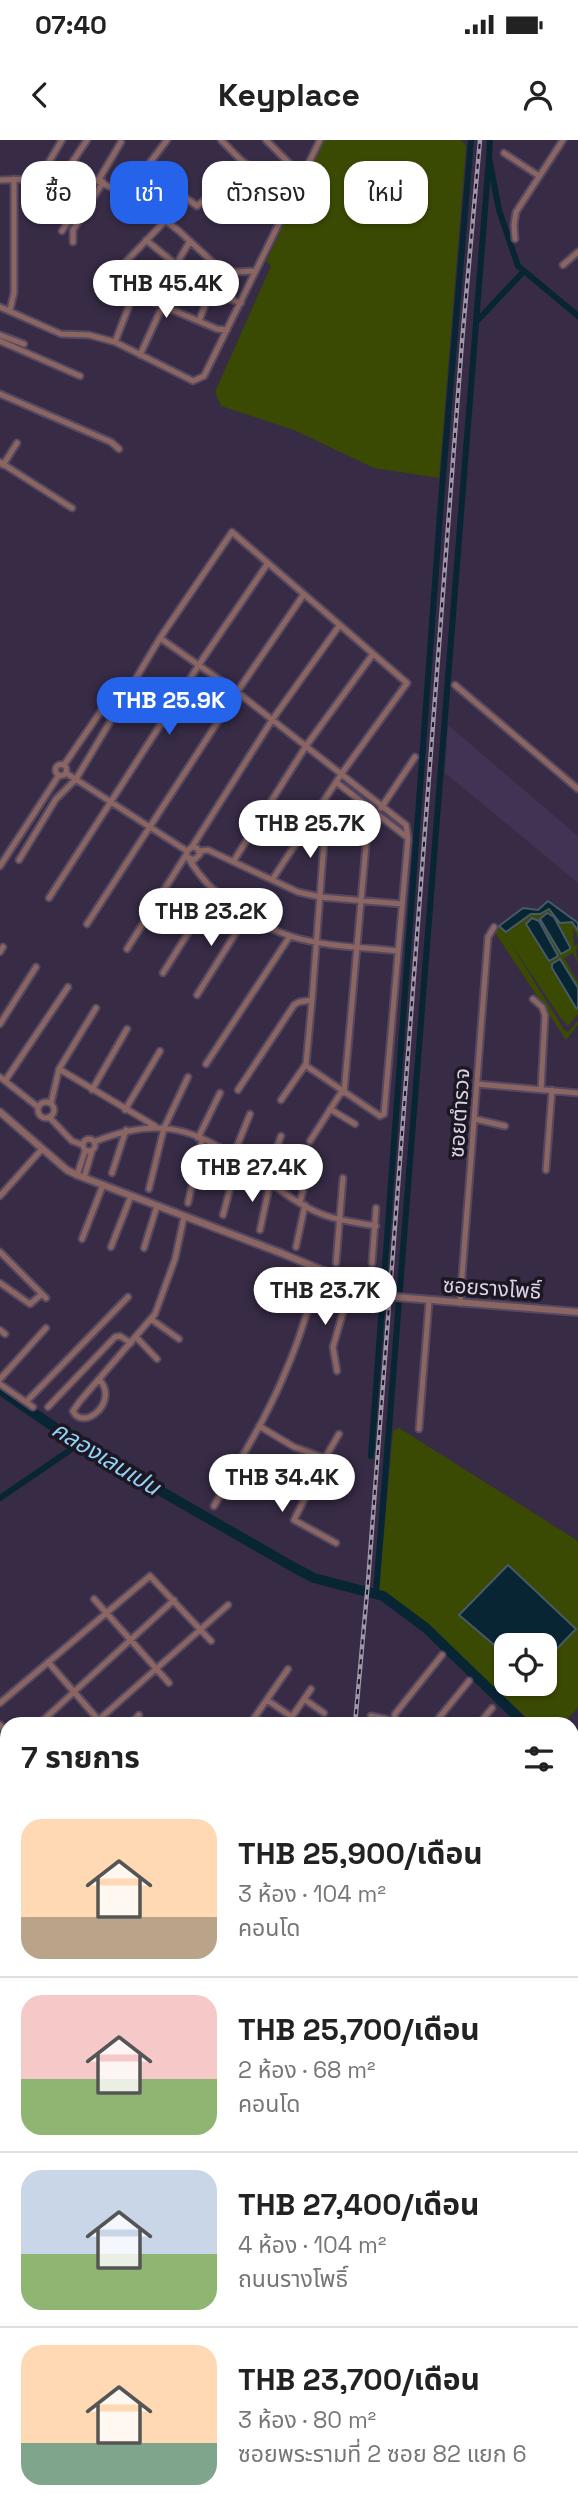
<!DOCTYPE html>
<html lang="th">
<head>
<meta charset="utf-8">
<style>
	:root { --surface:#fff; --page:#f2f2f2; --text:#222; --muted:#767676; --line:#e0e0e0; --accent:#2563eb }
	body { margin:0; font-family:"Space Grotesk","Noto Sans Thai",sans-serif; background:var(--page); color:var(--text); height:100vh; display:flex; flex-direction:column; font-size:26px; white-space:nowrap }
	* { box-sizing:border-box; margin:0 }
	p { font-size:23px; color:var(--muted) }
	.icon { flex:none; width:38px; height:38px; fill:none; stroke:currentColor; stroke-width:2; stroke-linecap:round; stroke-linejoin:round }
	.map { position:relative; flex:1; overflow:hidden }
	.drawer { position:absolute; left:0px; top:1577px; width:579px; height:800px; display:flex; flex-direction:column; background:var(--surface); border-radius:21px 21px 0 0; box-shadow:0 2px 5px #0004 }
	.drawer>* { flex:none }
	.hud { position:absolute; left:21px; top:21px; width:537px; height:63px; display:flex; gap:14px }
	.controls { position:absolute; left:494px; top:1493px; display:grid; gap:14px }
	.controls a { display:grid; place-items:center; width:63px; height:63px; border-radius:14px; background:var(--surface); box-shadow:0 2px 5px #0004; font-size:35px }
	.price { position:absolute; translate:-50% -60px; padding:0 16px; border-radius:24px; background:#fff; color:#222; font-size:23px; line-height:46px; filter:drop-shadow(0 2px 4px #0008) }
	.price::after { content:''; position:absolute; left:50%; top:42px; width:21px; height:16px; margin-left:-10px; background:inherit; clip-path:polygon(0 0,100% 0,50% 100%) }
	.price.active { background:var(--accent); color:#fff }
	ul { padding:0; list-style:none }
	li { display:flex; align-items:center; gap:21px; height:175px; padding:0 21px }
	li+li { border-top:2px solid var(--line) }
	li span { display:grid; place-items:center; flex:none; width:196px; height:140px; border-radius:21px; color:#555 }
	li>.icon { margin-inline-start:auto }
	span .icon { width:84px; height:84px; fill:#fffc; stroke-width:1 }
	li b { font-size:30px }
	h2 { display:flex; justify-content:space-between; align-items:center; height:84px; padding:0 21px; font-size:30px }
	.chip { padding:0 24px; border-radius:21px; background:var(--surface); box-shadow:0 2px 5px #0004; font-size:24px; line-height:63px }
	.chip.active { background:var(--accent); color:#fff }
	.status { display:flex; justify-content:space-between; align-items:center; height:49px; padding:0 35px; background:var(--surface); direction:ltr }
	.status svg { height:19px; fill:currentColor }
	header { display:flex; justify-content:space-between; align-items:center; height:91px; padding:0 21px; background:var(--surface); font-size:32px; font-weight:700 }
	.map>svg:first-child { display:block }
	.built { fill:#413353 }
	.green { fill:#3b4a02; fill-rule:evenodd }
	.water { fill:#072533; stroke:#475a68; stroke-width:2 }
	.lines { fill:none; stroke-linecap:round; stroke-linejoin:round }
	.canal { stroke:#072533; stroke-width:6 }
	.river { stroke:#072533; stroke-width:10 }
	.minor-casing { stroke:#554962; stroke-width:9 }
	.tertiary-casing { stroke:#554962; stroke-width:10 }
	.secondary-casing { stroke:#554962; stroke-width:10 }
	.trunk-casing { stroke:#554962; stroke-width:12 }
	.motorway-casing { stroke:#554962; stroke-width:13 }
	.minor { stroke:#8b6561; stroke-width:5 }
	.tertiary { stroke:#8b6561; stroke-width:6 }
	.secondary { stroke:#bc827a; stroke-width:7 }
	.trunk { stroke:#eea49b; stroke-width:9 }
	.motorway { stroke:#fab1a8; stroke-width:10 }
	.rail-casing { stroke:#9f96aa; stroke-width:4.5 }
	.rail { stroke:#1c1723; stroke-width:2; stroke-dasharray:5; stroke-linecap:butt }
	.motorway-bridge-casing { stroke:#554962; stroke-width:13; stroke-linecap:butt }
	.motorway-bridge { stroke:#fab1a8; stroke-width:10 }
	.labels { text-anchor:middle; dominant-baseline:central; stroke-width:7; stroke-linejoin:round; paint-order:stroke }
	.street-label { font-size:21px; fill:#dbd4e5; stroke:#1c1723 }
	.water-label { font-size:23px; font-style:italic; fill:#91d2f6; stroke:#1c1723 }
</style>
</head>
<body>
<div class="status"><b>07:40</b><svg viewBox="0 0 49 12"><path d="M0 12V9h3v3zM5 12V6h3v6zM10 12V3h3v9zM15 12V0h3v12zM26 1h20v11H26zM47 4h2v5h-2z"/></svg></div>
<header><svg class="icon" aria-label="back" viewBox="0 0 24 24"><path d="M15 5l-7 7 7 7"/></svg>Keyplace<svg class="icon" aria-label="person" viewBox="0 0 24 24"><circle cx="12" cy="8" r="4"/><path d="M4 21q1-7 8-7t8 7"/></svg></header>
<div class="map">
<svg width="578" height="2376" viewBox="0 0 578 2376">
	<rect width="100%" height="100%" fill="#372b45"/>
	<path class="built" d="M448 585 578 696V743L445 633Z"/>
	<path class="green" d="M324 0H461L466 6 439 338 374 328 294 290 221 266 215 252 271 126 266 121Z
		M549 769 560 783 572 782 578 791V798L573 788 574 806 578 804 576 811 578 823 573 813 564 818 578 842V848L560 819 552 824V828L576 868 578 869V874L568 886 560 877 506 796 565 891 568 892 578 881V885L566 900 494 791 499 786 506 792 531 774H540Z
		M399 1288 578 1401V1568L563 1584H533C483 1537 436 1488 379 1450L393 1291ZM460 1475 576 1489 544 1522V1544H506V1515Z"/>
	<path class="water" d="M548 761 578 783V791L572 782 560 783 549 769 540 774H531L506 792 499 786 523 768 538 770Z
		M547 773 554 777 570 807V809L561 814 540 779Z
		M532 778 539 781 557 814 558 816 549 821 526 784Z
		M560 819 578 848V869L576 868 552 828V824Z
		M508 1425 576 1489 544 1522V1505H506V1515L459 1475Z"/>
	<g class="lines">
		<path class="canal" d="M490 0 489 18 499 70 518 126 578 176
			M477 181 524 131
			M371 1316 441 361 471 0
			M0 1358 79 1304
			M376 1453 489 18
			M0 2299 7 2298
			M98 2370 100 2376"/>
		<path class="river" d="M0 1250 79 1304 293 1427 314 1438 383 1456 426 1488 525 1584
			M572 1629 578 1634"/>
		<g class="minor-casing">
			<path id="minor" d="M221 0 241 20 291 59
				M266 0 302 36
				M504 13 539 36
				M144 28 197 66 219 48
				M63 36 87 0
				M0 40 89 37 140 61 179 91 219 128 234 132 255 131
				M98 41 121 2
				M127 53 167 0
				M42 57 40 37 62 0
				M165 81 116 132 113 138 126 150 217 189 227 190
				M62 91 94 39
				M515 99 514 85 516 72 563 0
				M146 100 211 153 241 163
				M73 102V90L103 42
				M563 125 578 112
				M0 167 61 194 89 195 115 202 193 241 204 236 320 0
				M10 170 14 153V39
				M199 181 219 128
				M0 195 24 204
				M0 201 80 236
				M115 202 134 153
				M140 215 163 165 176 125 190 101
				M0 254 111 302 119 309
				M0 322 72 368
				M3 325 17 303
				M160 498 237 552 406 685 408 698 384 974 380 976 305 925
				M455 545 578 649
				M55.5 630a5.5 5.5 0 1 1 11 0a5.5 5.5 0 1 1-11 0Z
				M64 625 103 568
				M66 633 187 711
				M336 642 408 698
				M381 668 415 617
				M192 707 197 708 200 714 194 720 187 717V711L192 707 272 580 339 486
				M199 711 208 710 298 752 320 757 402 764
				M189 719C210 755 251 783 290 796 324 807 363 807 398 811
				M19 720 56 659 76 639 160 498 232 392 407 543 342 633 272 740
				M233 722 306 606 373 514
				M0 726 59 635
				M49 758 202 520 268 423
				M87 784 237 552 304 454
				M127 809 186 715
				M0 812 3 807
				M163 833 215 750
				M197 855 247 775
				M533 859 542 867 545 875 541 950
				M0 884 36 827
				M206 924 290 796
				M59 929 155 986
				M0 937 38 967
				M5 941 68 847
				M477 944 578 953
				M92 950 127 889
				M238 950 294 865 299 862 312 860 324 702 322 688 312 679
				M344 953 368 682 372 670
				M281 960 306 924 312 860
				M38 970a8 8 0 1 1 16 0a8 8 0 1 1-16 0Z
				M51 963 59 929 96 868
				M330 969 355 984
				M125 970 160 911
				M49 977 72 1001 83 1005
				M475 979 505 986
				M198 998 220 953
				M83 1005a6 6 0 1 1 12 0a6 6 0 1 1-12 0Z
				M310 1001 342 951
				M94 1002C151 979 189 984 239 1020 267 1039 292 1063 324 1075 340 1081 360 1083 376 1086
				M233 1016 250 974
				M546 1030 552 950
				M112 1033 126 990
				M77 1035 85 1011
				M84 1038 92 1011
				M265 1039 281 996
				M149 1049 164 988 188 937
				M0 1056 42 1009
				M300 1062 312 1017
				M188 1063 202 1000
				M223 1075 238 1019
				M260 1090 270 1043
				M82 1099 103 1045
				M111 1107 131 1056
				M296 1107 305 1065
				M144 1108 157 1066
				M0 1112 46 1158
				M336 1123 343 1038
				M372 1123 376 1068
				M0 1143 30 1164 42 1154
				M460 1163 488 797 494 787
				M151 1179 179 1199
				M0 1190 5 1194
				M136 1197 157 1219
				M337 1231 333 1207 351 1144
				M0 1239 46 1188
				M99 1239C120 1262 83 1292 73 1271L80 1261 155 1174 175 1119 184 1077
				M0 1244 33 1267
				M26 1262 128 1157
				M48 1267 115 1197 120 1196 131 1203
				M259 1286 294 1307 325 1318 339 1294
				M419 1289 429 1161
				M325 1318 294 1380 336 1403
				M214 1366C239 1321 268 1276 287 1228 301 1196 310 1164 318 1131
				M94 1459 169 1543
				M48 1522 102 1584
				M304 1559 324 1573
				M267 1560 292 1577
				M0 1563 150 1436 211 1501
				M39 1584 174 1460
				M94 1584 228 1465
				M131 1584 139 1575
				M250 1584 288 1529
				M287 1584 311 1549
				M370 1584 371 1576 386 1579 393 1584
				M394 1584 395 1574 442 1515
				M434 1584 469 1541
				M479 1584 492 1568
				M0 1585 7 1593
				M0 1619 7 1612
				M0 1670 7 1663
				M572 1688 578 1707
				M572 1752 578 1745
				M572 1808 578 1800
				M0 1841 7 1842
				M572 1862 578 1855
				M0 1891 7 1892
				M572 1930 578 1936
				M572 1964 578 1957
				M572 1975 578 1968
				M572 2047 578 2040
				M572 2086 578 2079
				M572 2101 578 2106
				M572 2164 578 2157
				M572 2197 578 2202
				M572 2214 578 2206
				M572 2293 576 2287
				M1 2376 7 2360"/>
		</g>
		<g class="tertiary-casing">
			<path id="tertiary" d="M0 972 67 1030 77 1035 281 1113 384 1156 578 1172"/>
		</g>
		<g class="secondary-casing">
			<path id="secondary" d="M0 2202 7 2207
				M0 2213 7 2215
				M0 2279 7 2278
				M326 2370 351 2376
				M357 2370 377 2376
				M506 2370 528 2376
				M529 2370 549 2376"/>
		</g>
		<g class="trunk-casing">
			<path id="trunk" d="M0 2226 7 2228
				M0 2244 7 2246
				M406 2370 427 2376
				M463 2370 484 2376"/>
		</g>
		<g class="motorway-casing">
			<path id="motorway" d="M0 2115 7 2138
				M0 2140V2176"/>
		</g>
		<use href="#minor" class="minor"/>
		<use href="#tertiary" class="tertiary"/>
		<use href="#secondary" class="secondary"/>
		<use href="#trunk" class="trunk"/>
		<use href="#motorway" class="motorway"/>
		<g class="rail-casing">
			<path id="rail" d="M355 1584 368 1442 462 202 480 0
				M291 2376 292 2370"/>
		</g>
		<use href="#rail" class="rail"/>
		<g class="motorway-bridge-casing">
			<path id="motorway-bridge" d="M0 2261 7 2255"/>
		</g>
		<use href="#motorway-bridge" class="motorway-bridge"/>
	</g>
	<g class="labels">
		<g class="street-label">
			<text transform="translate(459 973) rotate(-86)">ซอยตำรวจ</text>
			<text transform="translate(492 1148) rotate(4)">ซอยรางโพธิ์</text>
		</g>
		<g class="water-label">
			<text transform="translate(106 1318) rotate(31)">คลองเลนเปน</text>
		</g>
	</g>
</svg>
<div class="controls">
<a><svg class="icon" aria-label="locate" viewBox="0 0 24 24"><circle cx="12" cy="12" r="6"/><path d="M12 2v4M12 18v4M2 12h4M18 12h4"/></svg></a>
</div>
<b class="price" style="left:166px;top:180px">THB 45.4K</b>
<b class="price active" style="left:169px;top:597px">THB 25.9K</b>
<b class="price" style="left:310px;top:720px">THB 25.7K</b>
<b class="price" style="left:211px;top:808px">THB 23.2K</b>
<b class="price" style="left:252px;top:1064px">THB 27.4K</b>
<b class="price" style="left:325px;top:1187px">THB 23.7K</b>
<b class="price" style="left:282px;top:1374px">THB 34.4K</b>
<div class="hud">
<a class="chip">ซื้อ</a>
<a class="chip active">เช่า</a>
<a class="chip">ตัวกรอง</a>
<a class="chip">ใหม่</a>
</div>
<section class="drawer">
<h2>7 รายการ<svg class="icon" aria-label="filters" viewBox="0 0 24 24"><path d="M4 7h16M4 17h16"/><circle cx="9" cy="7" r="2"/><circle cx="15" cy="17" r="2"/></svg></h2>
<ul>
<li><span style="background:linear-gradient(#ffd9b3 70%,#b9a48a 0)"><svg class="icon" aria-label="home" viewBox="0 0 24 24"><path d="M3 11l9-7 9 7M6 9v11h12V9"/></svg></span><div><b>THB 25,900/เดือน</b><p>3 ห้อง · 104 m²</p><p>คอนโด</p></div></li>
<li><span style="background:linear-gradient(#f6c9c9 60%,#8fb573 0)"><svg class="icon" aria-label="home" viewBox="0 0 24 24"><path d="M3 11l9-7 9 7M6 9v11h12V9"/></svg></span><div><b>THB 25,700/เดือน</b><p>2 ห้อง · 68 m²</p><p>คอนโด</p></div></li>
<li><span style="background:linear-gradient(#c9d6e8 60%,#8fb573 0)"><svg class="icon" aria-label="home" viewBox="0 0 24 24"><path d="M3 11l9-7 9 7M6 9v11h12V9"/></svg></span><div><b>THB 27,400/เดือน</b><p>4 ห้อง · 104 m²</p><p>ถนนรางโพธิ์</p></div></li>
<li><span style="background:linear-gradient(#ffd9b3 70%,#7fa58c 0)"><svg class="icon" aria-label="home" viewBox="0 0 24 24"><path d="M3 11l9-7 9 7M6 9v11h12V9"/></svg></span><div><b>THB 23,700/เดือน</b><p>3 ห้อง · 80 m²</p><p>ซอยพระรามที่ 2 ซอย 82 แยก 6</p></div></li>
</ul>
</section>
</div>
</body>
</html>
